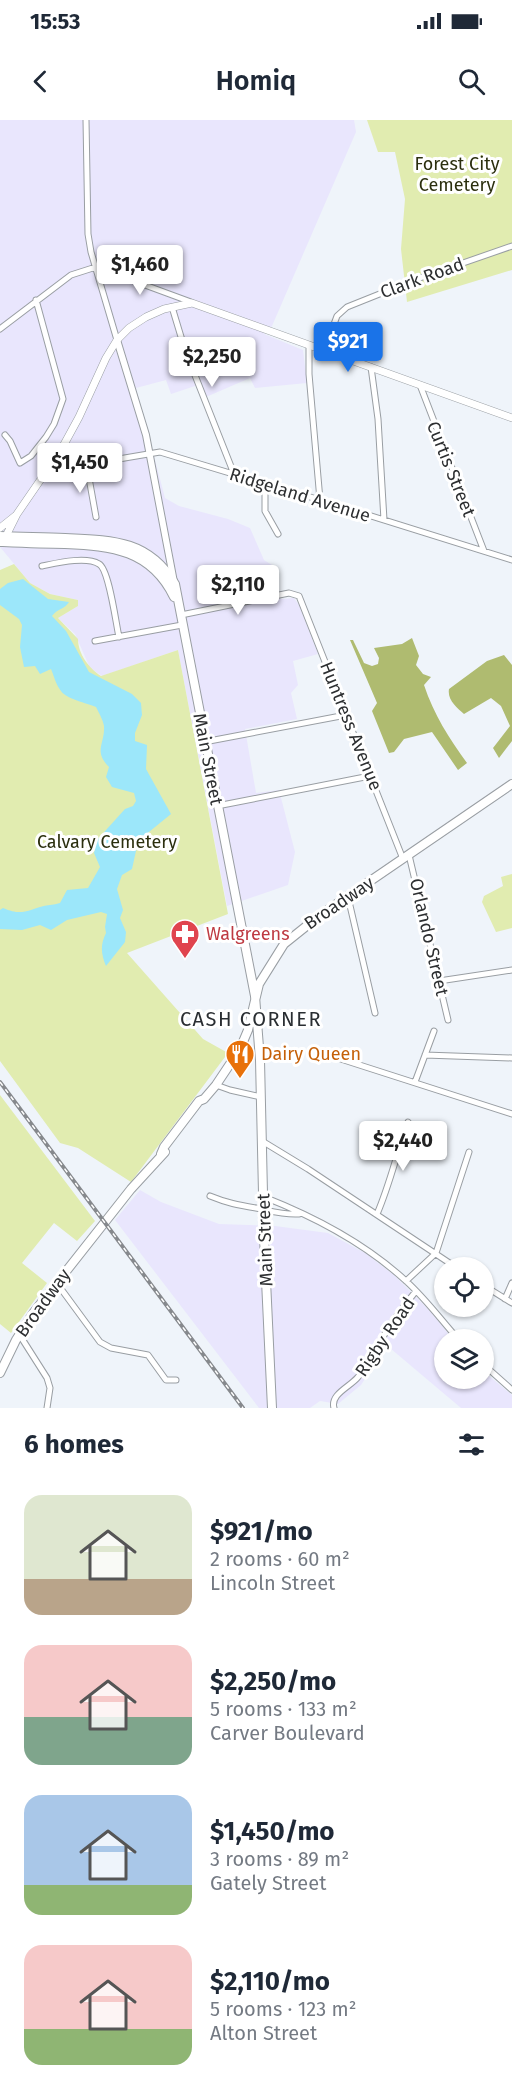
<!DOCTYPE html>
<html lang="en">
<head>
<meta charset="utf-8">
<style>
	:root { --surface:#fff; --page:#f2f2f3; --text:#1f2937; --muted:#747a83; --accent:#1a73e8 }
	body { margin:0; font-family:"Fira Sans",sans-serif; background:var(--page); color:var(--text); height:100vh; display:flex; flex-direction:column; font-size:22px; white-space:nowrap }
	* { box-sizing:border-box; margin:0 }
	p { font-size:20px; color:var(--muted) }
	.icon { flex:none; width:33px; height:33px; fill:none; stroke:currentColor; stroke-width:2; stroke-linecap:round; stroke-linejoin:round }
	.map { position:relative; height:1288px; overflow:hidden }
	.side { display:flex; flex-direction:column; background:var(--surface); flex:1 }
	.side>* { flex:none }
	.controls { position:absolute; left:434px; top:1137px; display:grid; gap:12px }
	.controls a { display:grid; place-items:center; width:60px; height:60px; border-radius:50%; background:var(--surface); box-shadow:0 2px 4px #0004; font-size:30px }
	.price { position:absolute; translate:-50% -51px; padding:0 14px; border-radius:6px; background:#fff; color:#222; font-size:20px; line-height:39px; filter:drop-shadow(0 2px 3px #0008) }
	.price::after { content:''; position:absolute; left:50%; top:36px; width:18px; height:14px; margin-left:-9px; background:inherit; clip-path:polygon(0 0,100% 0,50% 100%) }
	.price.active { background:var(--accent); color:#fff }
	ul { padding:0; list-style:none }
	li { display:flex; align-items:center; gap:18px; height:150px; padding:0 24px }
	li span { display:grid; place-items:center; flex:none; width:168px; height:120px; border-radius:18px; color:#555 }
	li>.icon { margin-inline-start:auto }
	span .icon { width:72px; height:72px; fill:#fffc; stroke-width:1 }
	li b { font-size:26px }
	h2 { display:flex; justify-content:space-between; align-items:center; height:72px; padding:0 24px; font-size:26px }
	.status { display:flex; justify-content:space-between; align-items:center; height:42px; padding:0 30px; background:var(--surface); direction:ltr }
	.status svg { height:16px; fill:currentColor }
	header { display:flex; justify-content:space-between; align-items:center; height:78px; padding:0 24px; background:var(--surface); font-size:27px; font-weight:600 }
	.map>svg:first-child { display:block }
	.industrial { fill:#e9e6fd }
	.green { fill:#e1ecb0 }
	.forest { fill:#afbb70 }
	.water { fill:#9ce7fa }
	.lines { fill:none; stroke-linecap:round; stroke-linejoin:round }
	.minor-casing { stroke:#999ea3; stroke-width:7 }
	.tertiary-casing { stroke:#999ea3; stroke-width:8 }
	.secondary-casing { stroke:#999ea3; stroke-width:8 }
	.primary-casing { stroke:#999ea3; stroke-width:10 }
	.minor { stroke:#fff; stroke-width:5 }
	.tertiary { stroke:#fff; stroke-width:6 }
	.secondary { stroke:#fff; stroke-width:7 }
	.primary { stroke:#fff; stroke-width:8 }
	.rail-casing { stroke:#86898d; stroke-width:4 }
	.rail { stroke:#fff; stroke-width:1.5; stroke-dasharray:4.5; stroke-linecap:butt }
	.labels { text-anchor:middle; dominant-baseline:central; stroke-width:6; stroke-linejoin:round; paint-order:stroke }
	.park-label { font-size:18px; fill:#2b2f0e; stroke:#fff }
	.street-label { font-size:18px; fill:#2d2f31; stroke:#fff }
	.health-label { font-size:18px; fill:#be3a42; stroke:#fff; text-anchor:start }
	.food-label { font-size:18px; fill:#c56008; stroke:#fff; text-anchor:start }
	.neighbourhood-label { font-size:20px; letter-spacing:1.5px; fill:#2a2e32; stroke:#fff }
</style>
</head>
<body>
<div class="status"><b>15:53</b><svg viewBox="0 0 49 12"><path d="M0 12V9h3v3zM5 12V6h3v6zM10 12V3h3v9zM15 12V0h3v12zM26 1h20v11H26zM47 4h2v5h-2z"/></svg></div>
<header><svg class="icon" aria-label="back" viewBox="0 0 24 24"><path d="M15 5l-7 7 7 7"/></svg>Homiq<svg class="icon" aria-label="search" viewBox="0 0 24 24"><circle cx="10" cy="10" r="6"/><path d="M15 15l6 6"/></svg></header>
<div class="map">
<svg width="512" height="1288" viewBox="0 0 512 1288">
	<rect width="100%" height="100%" fill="#eff4fa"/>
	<path class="industrial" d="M0 0H354L356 12 272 206 264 214 303 230 307 263 255 268 250 258 206 277 201 264 171 274 166 260 136 268 165 378 179 386 228 399 250 408 264 440 272 445 281 479 294 478 299 485 318 534 293 541 298 565 291 573 297 599 245 609 256 673 279 670 295 732 288 765 227 786 178 530 102 556 90 548 75 514 58 498 78 486V480L50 474 30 463 0 427Z
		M140 1070 161 1082 219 1104 275 1106 328 1113 365 1133 394 1155 429 1190 453 1219 444 1220V1258H483V1251L512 1275V1288H461L384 1223 377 1235 372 1248 361 1265 338 1284 320 1281 310 1288H259L115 1100Z"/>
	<path class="green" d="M367 0H512V150L407 182 401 129 405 79 395 32H378Z
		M14 444 30 463 50 474 78 480V486L58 498 78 519C78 534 89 548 101 556L178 530 228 794 127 833 203 919 228 933 131 1062 78 1028 60 1023 0 941V450Z
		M512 754V808L496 812 482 782 484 776 503 766 501 757Z
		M0 975 95 1101 77 1121 54 1103 22 1143 47 1163 11 1213 0 1204Z"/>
	<path class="forest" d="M412 518 419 536 416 545 423 554 431 557 424 565C434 595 449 618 467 643L458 650 432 612 404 619 394 632 389 633 372 591 377 583 350 520H353L364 543 372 546 378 544 379 538 374 528 402 524Z
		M504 535 512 545V621L499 638 493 628 510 606 501 586 491 578 464 594C457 588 447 580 449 569L487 541Z"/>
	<path class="water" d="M23 459 48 479 69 482C65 489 57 489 52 496L66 511 89 552 132 574 141 583 142 595 135 613V621L147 625 146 649 171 694 144 716 136 731 132 749 122 755 117 769 123 790 120 798 126 812 125 822 106 846C101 834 100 825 106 813L105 807 107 794 101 792 67 800 51 810 40 805 22 810 0 809V790L3 788C20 795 24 792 40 787 46 785 54 785 60 783L67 770 88 768 100 747 94 733 97 720 125 689 133 686 136 681 134 673 112 667 106 657 109 647C93 631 105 624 104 606 103 600 99 593 96 587 87 583 66 579 61 571 56 565 54 556 51 549L40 554 35 546 24 547 20 527 22 505 19 499 0 485V469L8 463Z"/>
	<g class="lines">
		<g class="minor-casing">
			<path id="minor" d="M86 0 88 114 91 132 117 220
				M172 187 185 230 234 354
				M0 209 71 155 96 147 191 182
				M309 225V254L320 380
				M324 231 337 196 347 187 417 159 512 126
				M371 247 378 299 384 400
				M420 265 484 431
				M5 315 10 321 20 343 31 336 46 317 54 304 63 279 36 180
				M265 364V391L278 414
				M96 397 87 347 107 341 160 332 320 380 512 440
				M42 446C57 443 86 436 99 444 109 449 116 504 119 517
				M181 495 289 473 299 476 403 739
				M95 521 182 505
				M204 622 346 595
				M217 686 370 656
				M409 735 448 900
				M348 777 375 893
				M439 861 512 850
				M319 932 512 994
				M425 935 512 938
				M415 962 434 911
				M216 965 230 970 261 977
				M262 1021 308 1049 457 1148
				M210 1076C227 1083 238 1085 256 1088 271 1091 283 1095 299 1094
				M264 1077C315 1097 366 1124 406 1161 426 1179 441 1200 459 1220
				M377 1094C390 1064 397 1032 408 1002
				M406 1161 436 1133 469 1032
				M56 1162 100 1222 111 1228 148 1235 166 1260H176
				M483 1165 512 1183
				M505 1179 512 1163
				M19 1214 47 1258 50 1268 47 1288
				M483 1244 512 1270
				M334 1288C330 1274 350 1267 358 1257 369 1245 375 1230 383 1217 392 1201 404 1186 416 1171"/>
		</g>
		<g class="tertiary-casing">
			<path id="tertiary" d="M117 220 146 315 174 462"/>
		</g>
		<g class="secondary-casing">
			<path id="secondary" d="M0 408 15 396
				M5 418 17 394 61 330 79 297 106 238 117 220 129 208 146 197 164 189 192 183 512 298"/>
		</g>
		<g class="primary-casing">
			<path id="primary" d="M0 416C22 417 44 417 65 418 112 420 149 420 175 464L255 876 260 940 264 1118 272 1288
				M0 422C22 423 43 424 65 424 112 426 151 430 174 477
				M161 1034 164 1027 199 981 204 979 216 965 240 929 248 910 259 864 284 824 319 796 512 664
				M0 1253 16 1220 34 1192 131 1069 165 1032"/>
		</g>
		<use href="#minor" class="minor"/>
		<use href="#tertiary" class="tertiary"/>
		<use href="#secondary" class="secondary"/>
		<use href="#primary" class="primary"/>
		<g class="rail-casing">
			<path id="rail" d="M0 962 243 1288"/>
		</g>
		<use href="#rail" class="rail"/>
	</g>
	<defs>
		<g id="pharmacy-pin" transform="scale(1.5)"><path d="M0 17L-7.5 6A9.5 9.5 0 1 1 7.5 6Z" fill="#e0444e" stroke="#fff"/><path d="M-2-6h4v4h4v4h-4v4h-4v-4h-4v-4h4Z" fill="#fff"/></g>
		<g id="restaurant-pin" transform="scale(1.5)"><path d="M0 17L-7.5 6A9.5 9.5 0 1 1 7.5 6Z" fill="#e8710a" stroke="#fff"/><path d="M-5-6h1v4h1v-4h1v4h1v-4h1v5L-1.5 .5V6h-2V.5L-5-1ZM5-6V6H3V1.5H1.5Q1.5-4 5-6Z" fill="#fff"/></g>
	</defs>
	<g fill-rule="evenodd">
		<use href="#pharmacy-pin" x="185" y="814"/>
		<use href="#restaurant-pin" x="240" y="934"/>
	</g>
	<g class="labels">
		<g class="park-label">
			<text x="457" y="44">Forest City<tspan x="457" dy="21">Cemetery</tspan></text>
			<text x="107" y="722">Calvary Cemetery</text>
		</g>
		<g class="street-label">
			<text transform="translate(422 158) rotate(-20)">Clark Road</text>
			<text transform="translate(451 349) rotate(68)">Curtis Street</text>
			<text transform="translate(300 375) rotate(17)">Ridgeland Avenue</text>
			<text transform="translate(351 606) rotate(68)">Huntress Avenue</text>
			<text transform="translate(208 639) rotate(79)">Main Street</text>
			<text transform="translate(339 783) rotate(-34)">Broadway</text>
			<text transform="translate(429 817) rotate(77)">Orlando Street</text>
			<text transform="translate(265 1120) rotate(-92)">Main Street</text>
			<text transform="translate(43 1183) rotate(-54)">Broadway</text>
			<text transform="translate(385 1217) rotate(-56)">Rigby Road</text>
		</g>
		<g class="health-label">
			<text x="206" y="814">Walgreens</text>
		</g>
		<g class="food-label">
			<text x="261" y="934">Dairy Queen</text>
		</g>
		<g class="neighbourhood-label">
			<text x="251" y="899">CASH CORNER</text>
		</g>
	</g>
</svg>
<div class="controls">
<a><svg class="icon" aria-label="locate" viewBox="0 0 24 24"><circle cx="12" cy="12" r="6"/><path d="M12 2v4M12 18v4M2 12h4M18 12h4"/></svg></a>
<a><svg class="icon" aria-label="layers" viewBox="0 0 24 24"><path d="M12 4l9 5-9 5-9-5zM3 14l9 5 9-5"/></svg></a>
</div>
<b class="price" style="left:140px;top:176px">$1,460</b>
<b class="price active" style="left:348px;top:253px">$921</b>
<b class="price" style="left:212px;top:268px">$2,250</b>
<b class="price" style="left:80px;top:374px">$1,450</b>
<b class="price" style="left:238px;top:496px">$2,110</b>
<b class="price" style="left:403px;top:1052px">$2,440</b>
</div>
<section class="side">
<h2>6 homes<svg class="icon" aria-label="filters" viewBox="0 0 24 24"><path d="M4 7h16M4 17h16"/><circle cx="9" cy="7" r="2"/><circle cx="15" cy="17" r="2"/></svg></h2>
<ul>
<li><span style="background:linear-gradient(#dfe7d0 70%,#b9a48a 0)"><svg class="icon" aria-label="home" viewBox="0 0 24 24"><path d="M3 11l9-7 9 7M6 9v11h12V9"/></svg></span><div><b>$921/mo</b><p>2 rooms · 60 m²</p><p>Lincoln Street</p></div></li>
<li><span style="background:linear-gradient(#f6c9c9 60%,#7fa58c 0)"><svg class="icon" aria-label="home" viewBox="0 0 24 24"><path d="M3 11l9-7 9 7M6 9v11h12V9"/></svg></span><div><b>$2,250/mo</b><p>5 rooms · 133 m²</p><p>Carver Boulevard</p></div></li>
<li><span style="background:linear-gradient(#a9c7e8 75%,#8fb573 0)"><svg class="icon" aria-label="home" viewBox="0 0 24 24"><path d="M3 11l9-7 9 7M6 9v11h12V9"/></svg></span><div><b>$1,450/mo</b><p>3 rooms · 89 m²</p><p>Gately Street</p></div></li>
<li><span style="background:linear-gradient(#f6c9c9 70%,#8fb573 0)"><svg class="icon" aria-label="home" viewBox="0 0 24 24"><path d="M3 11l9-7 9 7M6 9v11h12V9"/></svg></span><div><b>$2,110/mo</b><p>5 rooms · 123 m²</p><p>Alton Street</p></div></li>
</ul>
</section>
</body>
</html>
